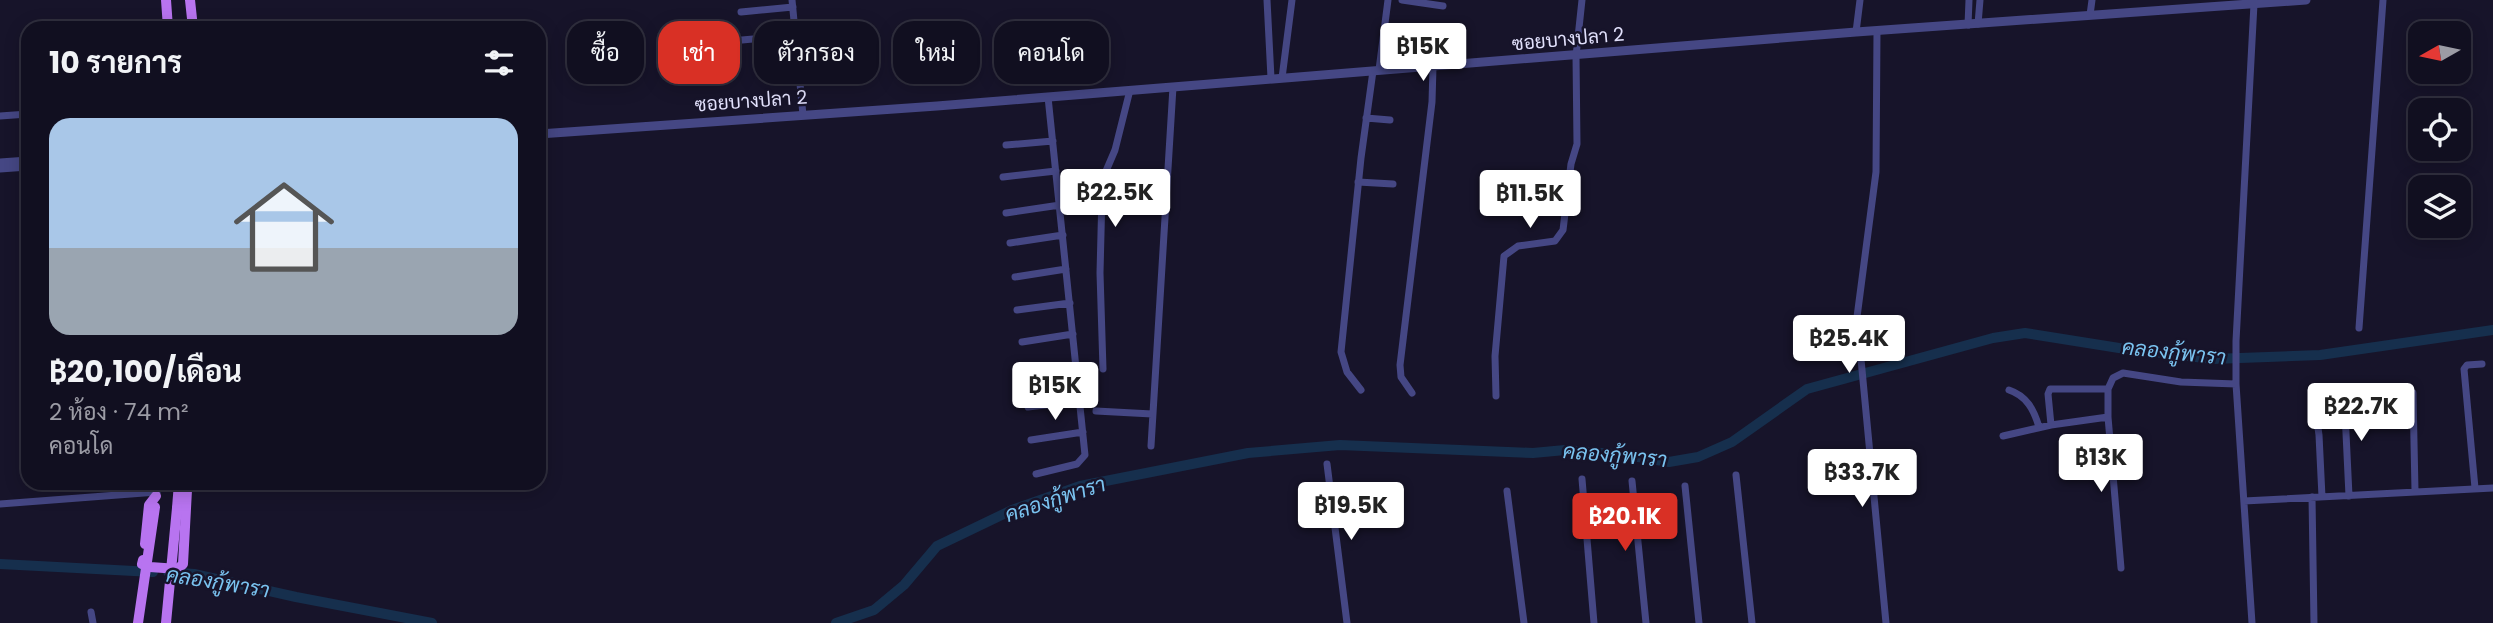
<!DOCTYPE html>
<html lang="th">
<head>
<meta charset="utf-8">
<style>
	:root { --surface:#110f20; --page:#1e1d2d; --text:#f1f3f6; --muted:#9c9ca5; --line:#302f3e; --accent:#d93025 }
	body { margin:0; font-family:Poppins,Sarabun,sans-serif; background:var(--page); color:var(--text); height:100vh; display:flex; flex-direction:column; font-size:26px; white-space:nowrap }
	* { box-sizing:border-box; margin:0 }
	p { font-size:23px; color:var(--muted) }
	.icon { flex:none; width:38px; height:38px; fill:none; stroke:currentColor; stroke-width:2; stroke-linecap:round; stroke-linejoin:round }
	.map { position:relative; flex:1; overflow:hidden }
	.details { position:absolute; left:21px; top:21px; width:525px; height:469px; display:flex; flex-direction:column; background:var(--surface); border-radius:21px; box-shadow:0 4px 18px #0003,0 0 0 2px var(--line) }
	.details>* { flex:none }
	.guide { position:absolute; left:567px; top:21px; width:665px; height:63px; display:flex; gap:14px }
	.needle { width:46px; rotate:261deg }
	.controls { position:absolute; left:2408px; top:21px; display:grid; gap:14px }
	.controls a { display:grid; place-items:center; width:63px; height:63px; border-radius:14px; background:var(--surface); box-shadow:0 4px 18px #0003,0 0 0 2px var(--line); font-size:35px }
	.price { position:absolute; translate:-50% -60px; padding:0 16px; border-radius:7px; background:#fff; color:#222; font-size:23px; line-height:46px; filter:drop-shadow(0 2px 4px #0008) }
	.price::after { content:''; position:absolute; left:50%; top:42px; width:21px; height:16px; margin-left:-10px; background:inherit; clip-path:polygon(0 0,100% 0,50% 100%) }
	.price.active { background:var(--accent); color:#fff }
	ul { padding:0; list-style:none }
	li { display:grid; align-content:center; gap:14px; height:371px; padding:0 28px }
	li span { display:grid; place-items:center; height:217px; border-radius:21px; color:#555 }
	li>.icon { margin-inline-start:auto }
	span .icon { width:126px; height:126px; fill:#fffc; stroke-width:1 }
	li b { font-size:30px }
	h2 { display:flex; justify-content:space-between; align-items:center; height:84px; padding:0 28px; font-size:30px }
	.tag { padding:0 24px; border-radius:21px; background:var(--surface); box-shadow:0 4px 18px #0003,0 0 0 2px var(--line); font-size:24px; line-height:63px }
	.tag.active { background:var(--accent); color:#fff }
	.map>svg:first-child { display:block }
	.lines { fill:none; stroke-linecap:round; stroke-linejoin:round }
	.canal { stroke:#162f4d; stroke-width:10 }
	.minor { stroke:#454784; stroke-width:7 }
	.tertiary { stroke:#454784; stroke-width:9 }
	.primary { stroke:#b874f0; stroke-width:10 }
	.primary-bridge { stroke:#b874f0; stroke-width:10 }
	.labels { text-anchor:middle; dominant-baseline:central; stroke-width:5; stroke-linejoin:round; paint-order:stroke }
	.street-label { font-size:19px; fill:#e2e1fc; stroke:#17142a }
	.water-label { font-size:21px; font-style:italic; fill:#7ac3f0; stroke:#17142a }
</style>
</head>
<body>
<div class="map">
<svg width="2493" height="623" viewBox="0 0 2493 623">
	<rect width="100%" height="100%" fill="#17142a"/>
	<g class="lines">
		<path class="canal" d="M0 564 153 572
			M168 572 194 574 296 597 432 623
			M836 623 874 610 904 585 937 546 1012 510 1080 486 1248 453 1340 445 1533 453 1565 450 1626 455 1669 462 1698 457 1732 442 1807 389 1993 338 2025 333 2119 348 2213 359 2320 355 2493 330"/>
		<path class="minor" d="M792 0 803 115
			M1267 0 1271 78
			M1402 0 1443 6
			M741 12 793 7
			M2090 15 2092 0
			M1978 24 1980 0
			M1968 25 1969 0
			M1877 31 1876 172 1857 317 1886 623
			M1856 32 1860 0
			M742 40 796 35
			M798 65 850 60
			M1379 70 1388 0
			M1282 78 1292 0
			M0 116 28 114
			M1366 118 1390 120
			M1006 145 1053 141
			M0 162 28 160
			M0 169 28 167
			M1003 177 1056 171
			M1358 182 1393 184
			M1006 213 1060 205
			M1010 243 1063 235
			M1015 277 1066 269
			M1017 310 1070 303
			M2359 328 2383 0
			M1022 342 1073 334
			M1103 369 1100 273 1102 194 1106 171 1115 150 1130 90
			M1026 374 1076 367
			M1361 390 1347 372 1341 352 1361 158 1373 71
			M2009 390C2027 396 2034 410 2039 427
			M2344 391 2349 496
			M1412 393 1401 377 1400 365 1432 102 1433 67
			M2413 393 2415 491
			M2313 394 2319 435 2322 497
			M1496 396 1495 356 1504 256 1518 246 1555 241 1563 230 1571 164 1577 144 1576 56 1582 0
			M1028 407 1079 401
			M1096 411 1152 414
			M2108 417 2121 568
			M2051 425 2048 394 2050 389H2108
			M2003 436 2051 425 2108 417V389L2113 378 2123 373 2181 382 2236 384
			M1031 440 1083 432
			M1151 446 1173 87
			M1327 464 1347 623
			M1036 474 1077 464 1085 455 1048 97
			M1736 475 1752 623
			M1582 479 1594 623
			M1632 481 1646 623
			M1685 486 1699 623
			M2475 488 2464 369 2467 365 2482 364
			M1507 491 1524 623
			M2312 497 2314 623
			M2244 501 2493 488
			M0 504 157 492
			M91 612 93 623
			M2252 623 2236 384V341L2254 4"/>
		<path class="tertiary" d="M539 134 937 106 1856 32 2306 0"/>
		<path class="primary" d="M166 0 168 28
			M190 0 193 28
			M177 508 179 483
			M145 544 149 505 156 496
			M143 560 142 564 150 567 178 569 183 564 187 490 185 485H179"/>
		<path class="primary-bridge" d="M138 623 155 507
			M166 623 177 508"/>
	</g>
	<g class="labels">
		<g class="street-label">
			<text transform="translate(1568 39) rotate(-5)">ซอยบางปลา 2</text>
			<text transform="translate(751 101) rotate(-4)">ซอยบางปลา 2</text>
		</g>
		<g class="water-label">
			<text transform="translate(2174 352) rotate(6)">คลองกู้พารา</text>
			<text transform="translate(1615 455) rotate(5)">คลองกู้พารา</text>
			<text transform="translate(1055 499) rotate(-18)">คลองกู้พารา</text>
			<text transform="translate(218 582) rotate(9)">คลองกู้พารา</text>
		</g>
	</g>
</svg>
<div class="controls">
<a><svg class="needle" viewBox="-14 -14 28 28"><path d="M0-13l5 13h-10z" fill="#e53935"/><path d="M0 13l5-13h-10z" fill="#9c9ca5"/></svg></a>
<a><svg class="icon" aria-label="locate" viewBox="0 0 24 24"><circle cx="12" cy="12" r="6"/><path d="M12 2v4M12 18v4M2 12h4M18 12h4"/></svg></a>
<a><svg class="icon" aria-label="layers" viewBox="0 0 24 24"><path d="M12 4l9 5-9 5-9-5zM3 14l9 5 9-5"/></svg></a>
</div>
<b class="price" style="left:1423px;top:83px">฿15K</b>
<b class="price" style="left:1115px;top:229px">฿22.5K</b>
<b class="price" style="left:1530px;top:230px">฿11.5K</b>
<b class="price" style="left:1849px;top:375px">฿25.4K</b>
<b class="price" style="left:1055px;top:422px">฿15K</b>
<b class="price" style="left:2361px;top:443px">฿22.7K</b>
<b class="price" style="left:2101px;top:494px">฿13K</b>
<b class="price" style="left:1862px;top:509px">฿33.7K</b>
<b class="price" style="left:1351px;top:542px">฿19.5K</b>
<b class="price active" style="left:1625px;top:553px">฿20.1K</b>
<div class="guide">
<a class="tag">ซื้อ</a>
<a class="tag active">เช่า</a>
<a class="tag">ตัวกรอง</a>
<a class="tag">ใหม่</a>
<a class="tag">คอนโด</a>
</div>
<section class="details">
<h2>10 รายการ<svg class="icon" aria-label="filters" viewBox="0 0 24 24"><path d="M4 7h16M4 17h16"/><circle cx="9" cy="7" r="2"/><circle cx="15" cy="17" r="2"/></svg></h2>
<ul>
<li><span style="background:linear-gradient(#a9c7e8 60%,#9aa5b1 0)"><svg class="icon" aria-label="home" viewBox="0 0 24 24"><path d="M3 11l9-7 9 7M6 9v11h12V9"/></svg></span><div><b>฿20,100/เดือน</b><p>2 ห้อง · 74 m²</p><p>คอนโด</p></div></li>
</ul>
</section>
</div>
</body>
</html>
